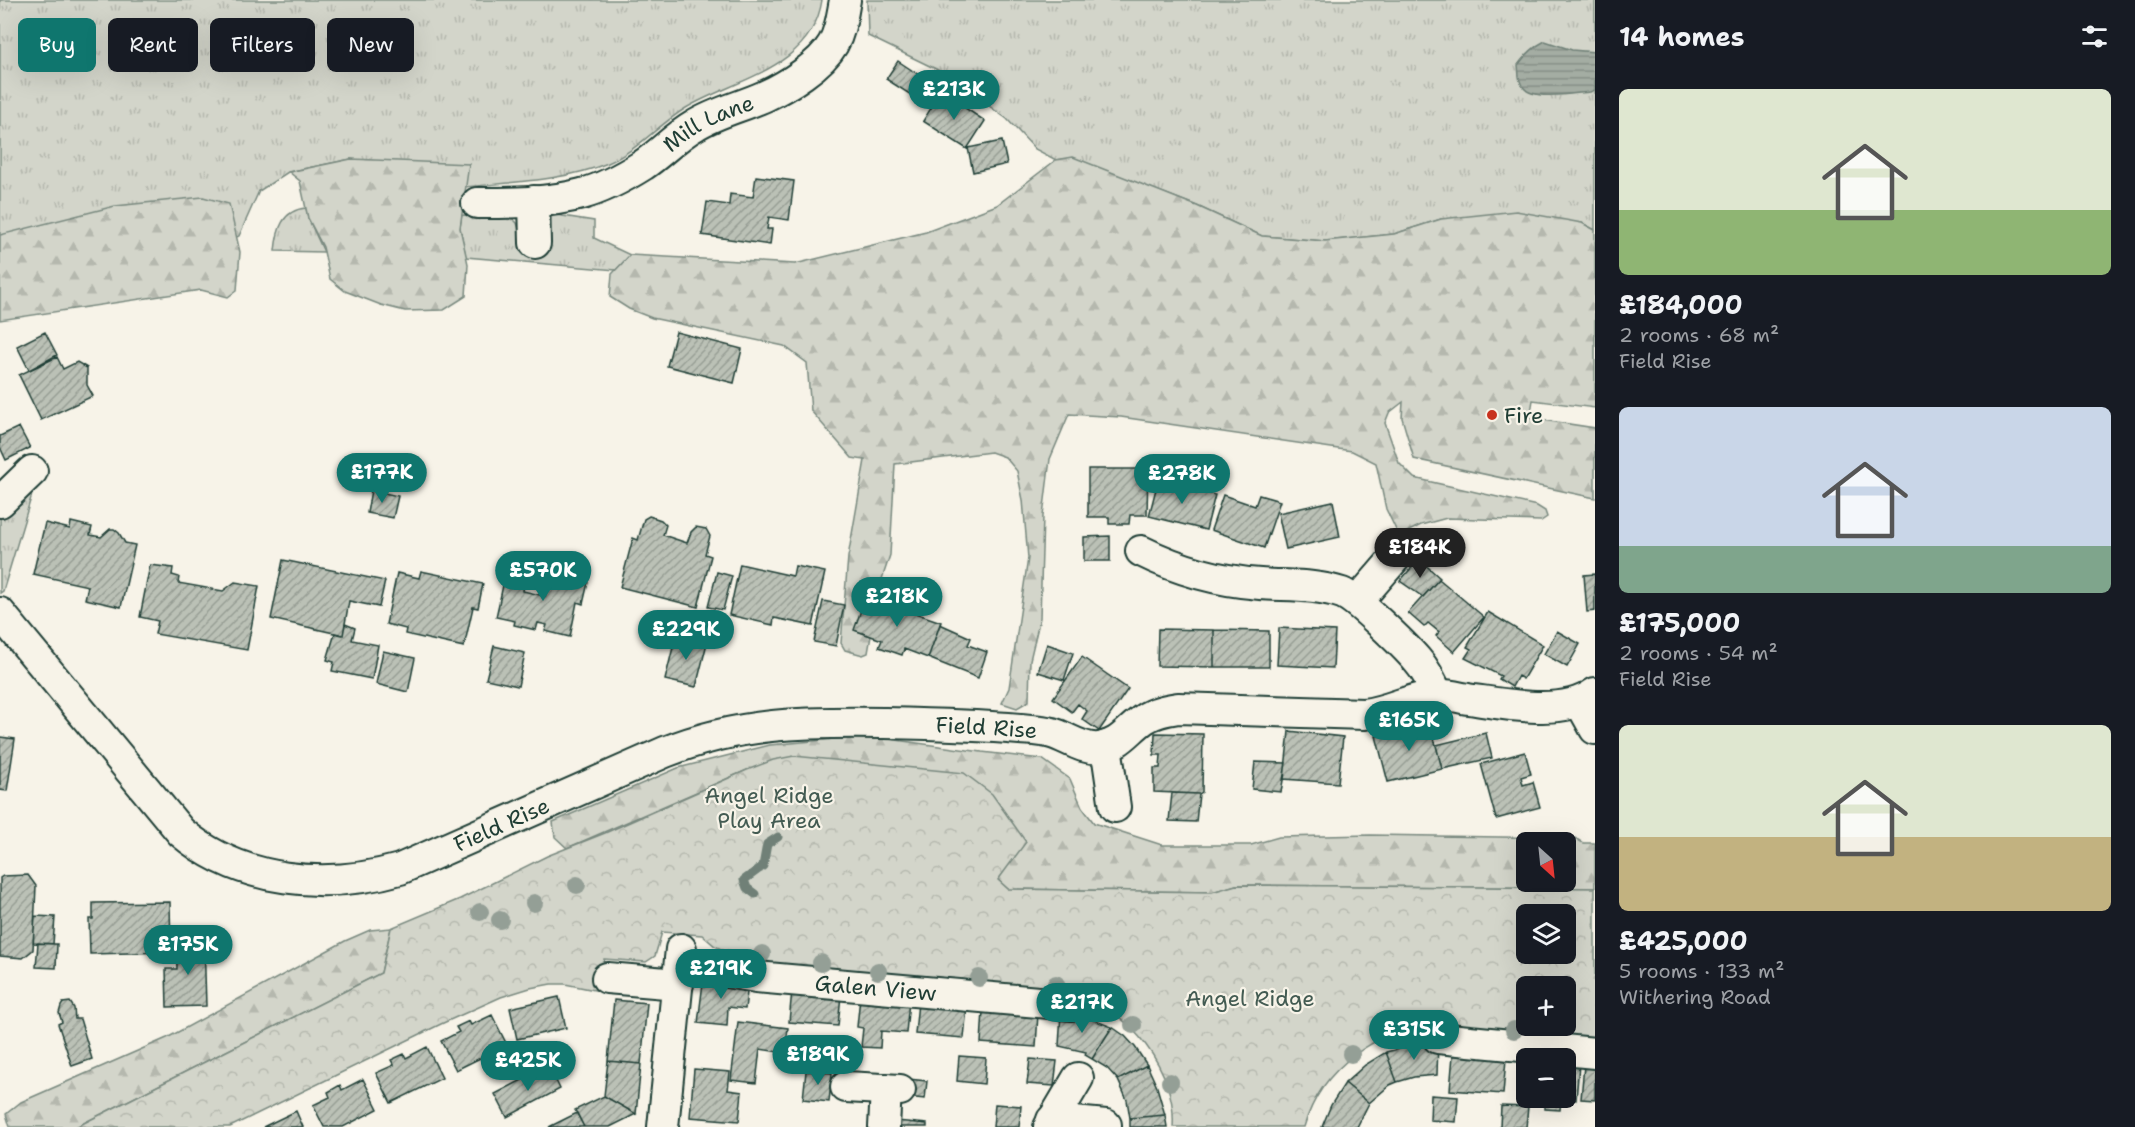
<!DOCTYPE html>
<html lang="en">
<head>
<meta charset="utf-8">
<style>
	:root { --surface:#171b24; --page:#242831; --text:#f1f3f6; --muted:#9ea1a6; --accent:#0f766e }
	body { margin:0; font-family:"Shantell Sans",sans-serif; background:var(--page); color:var(--text); height:100vh; display:flex; flex-direction:column; font-size:22px; white-space:nowrap }
	* { box-sizing:border-box; margin:0 }
	p { font-size:20px; color:var(--muted) }
	.icon { flex:none; width:33px; height:33px; fill:none; stroke:currentColor; stroke-width:2; stroke-linecap:round; stroke-linejoin:round }
	.map { position:relative; flex:1; overflow:hidden }
	.panel { display:flex; flex-direction:column; background:var(--surface); width:540px }
	.panel>* { flex:none }
	.guide { position:absolute; left:18px; top:18px; width:570px; height:54px; display:flex; gap:12px }
	.needle { width:39px; rotate:153deg }
	.fabs { position:absolute; left:1516px; top:832px; display:grid; gap:12px }
	.fabs a { display:grid; place-items:center; width:60px; height:60px; border-radius:9px; background:var(--surface); box-shadow:0 6px 24px #0002; font-size:30px }
	.price { position:absolute; translate:-50% -51px; padding:0 14px; border-radius:21px; background:var(--accent); color:#fff; font-size:20px; line-height:39px; filter:drop-shadow(0 2px 3px #0008) }
	.price::after { content:''; position:absolute; left:50%; top:36px; width:18px; height:14px; margin-left:-9px; background:inherit; clip-path:polygon(0 0,100% 0,50% 100%) }
	.price.current { background:#222; color:#fff }
	ul { padding:0; list-style:none }
	li { display:grid; align-content:center; gap:12px; height:318px; padding:0 24px }
	li span { display:grid; place-items:center; height:186px; border-radius:9px; color:#555 }
	li>.icon { margin-inline-start:auto }
	span .icon { width:108px; height:108px; fill:#fffc; stroke-width:1 }
	li b { font-size:26px }
	h2 { display:flex; justify-content:space-between; align-items:center; height:72px; padding:0 24px; font-size:26px }
	.tag { padding:0 21px; border-radius:9px; background:var(--surface); box-shadow:0 6px 24px #0002; font-size:21px; line-height:54px }
	.tag.current { background:var(--accent); color:#fff }
	main { display:flex; flex:1; min-height:0 }
	.map>svg:first-child { display:block }
	.grass { fill:url(#grass-tufts); stroke:#79897f; stroke-width:1.5 }
	.forest { fill:url(#forest-firs); stroke:#79897f; stroke-width:1.5; fill-rule:evenodd }
	.park { fill:url(#park-crowns); stroke:#79897f; stroke-width:1.5; fill-rule:evenodd }
	.water { fill:url(#water-rules); stroke:#6f8077; stroke-width:1.5 }
	.lines { fill:none; stroke-linecap:round; stroke-linejoin:round }
	.stream { stroke:#6f8077; stroke-width:9 }
	.building { fill:url(#building-hatch); stroke:#1f3d34; stroke-width:1.5 }
	.minor-casing { stroke:#1f3d34; stroke-width:34 }
	.minor { stroke:#f7f3e8; stroke-width:30 }
	.tree { fill:#949f96 }
	.poi-dot { fill:#c8321e; stroke:#f7f3e8; stroke-width:2 }
	.labels { text-anchor:middle; dominant-baseline:central; stroke-width:4.5; stroke-linejoin:round; paint-order:stroke }
	.street-label { font-size:22px; fill:#1f3d34; stroke:#f7f3e8 }
	.poi-label { font-size:22px; fill:#1f3d34; stroke:#f7f3e8; text-anchor:start }
	.park-label { font-size:22px; fill:#435b52; stroke:#f7f3e8 }
</style>
</head>
<body>
<main>
<div class="map">
<svg width="1595" height="1127" viewBox="0 0 1595 1127">
	<defs>
		<pattern id="grass-tufts" width="24" height="20" patternUnits="userSpaceOnUse" patternTransform="scale(1.5)"><rect width="24" height="20" fill="#d3d5ca"/><path d="M3 7l-1-3M5 7V3M7 7l1-3M15 17l-1-3M17 17v-4M19 17l1-3" fill="none" stroke="#b5b8ae"/></pattern>
		<pattern id="forest-firs" width="22" height="20" patternUnits="userSpaceOnUse" patternTransform="scale(1.5)"><rect width="22" height="20" fill="#d3d5ca"/><path d="M5 1l3.5 6h-7zM16 11l3.5 6h-7z" fill="#b5b8ae"/></pattern>
		<pattern id="park-crowns" width="20" height="18" patternUnits="userSpaceOnUse" patternTransform="scale(1.5)"><rect width="20" height="18" fill="#d3d5ca"/><path d="M2 6a3 3 0 1 1 6 0M12 15a3 3 0 1 1 6 0" fill="none" stroke="#b5b8ae"/></pattern>
		<pattern id="water-rules" width="6" height="5" patternUnits="userSpaceOnUse" patternTransform="scale(1.5)"><rect width="6" height="5" fill="#a4ada3"/><path d="M0 2.5h6" fill="none" stroke="#858e86"/></pattern>
		<pattern id="building-hatch" width="6" height="6" patternUnits="userSpaceOnUse" patternTransform="scale(1.5)"><rect width="6" height="6" fill="#bbc1b6"/><path d="M-1 1l2-2M0 6l6-6M5 7l2-2" fill="none" stroke="#979e95"/></pattern>
	</defs>
	<rect width="100%" height="100%" fill="#f7f3e8"/>
	<filter id="ink" filterUnits="userSpaceOnUse"><feTurbulence type="fractalNoise" baseFrequency=".0167" numOctaves="2"/><feDisplacementMap in="SourceGraphic" scale="12" xChannelSelector="R" yChannelSelector="G"/><feConvolveMatrix kernelMatrix="1 2 1 2 8 2 1 2 1" color-interpolation-filters="sRGB"/></filter>
	<g filter="url(#ink)">
		<path class="grass" d="M0 0H822C812 68 735 79 686 108 659 124 637 151 608 163 564 181 513 182 465 187L466 179 351 159 288 172 259 191 239 236 216 246 0 254Z
			M867 0H1595V230L1582 223 1441 219 1394 234 1325 241 1262 236 1197 206 1073 158 1056 160 1035 149 1007 119 942 72 868 36Z
			M306 208 308 218 324 252 275 251C277 230 282 210 306 208Z
			M550 214 594 221V238L630 255 616 270 466 257 460 228 462 215 511 217 517 223 524 245Z
			M36 481 3 591 0 593V516Z"/>
		<path class="forest" d="M1073 157 1197 206 1262 236 1325 241 1394 234 1441 219 1516 211 1582 223 1595 230V408L1533 400 1530 418 1595 428V498L1414 459 1402 418 1403 402 1389 413 1385 423 1399 463 1414 478 1537 506 1545 511 1547 517 1541 521 1447 518 1421 525 1399 536 1386 509 1376 463 1352 451 1121 417 1069 414 1050 459 1043 516 1040 618 1030 660 1029 701 1017 708 1002 703 1009 688 1028 558 1023 500 1017 471 1005 457 991 452 895 464 890 555 879 588 855 630 871 636 868 653 863 655 845 650 841 643 848 557 865 460 852 458 811 411 807 363 784 346 652 318 629 309 610 297 612 274 630 255 795 264 926 232 997 205 1056 160Z
			M351 159 469 164 460 228 468 264 466 296 444 310 405 311 381 305 345 291 330 279 323 247 308 218 300 181 289 172Z
			M203 197 229 204 240 252 237 290 228 297 201 290 0 320V235L115 206Z
			M867 736 982 752 1042 759 1070 779 1082 807 1094 823 1162 845H1251L1279 837 1370 835 1575 838 1583 843H1595V888L1236 885 1212 892 1008 889 998 880 747 770 567 848 555 837 553 822 678 768 770 745ZM1527 843H1566V882H1527Z
			M391 928 381 973 76 1127H10L6 1114 21 1102 167 1038 345 941 370 930Z"/>
		<path class="park" d="M794 756 964 773 992 794 1026 842 998 880 1008 889 1212 892 1236 885 1595 888V1039L1438 1025C1378 1027 1321 1068 1304 1127H1173C1177 1070 1129 1010 1076 993L767 963 729 953 715 946 702 935 662 932 655 956 646 962 604 959 600 991 565 984H551L530 988 501 997 441 1024 230 1127H76L381 973 391 928 460 899 547 856 605 833 747 770 773 760ZM1527 915H1566V954H1527ZM1527 987H1566V1026H1527Z"/>
		<path class="water" d="M1545 41 1572 50 1595 52V90L1590 92C1575 93 1534 101 1524 88 1518 82 1519 73 1518 65 1526 54 1533 47 1545 41Z"/>
		<g class="lines">
			<path class="stream" d="M755 894 747 888 744 880 763 866 767 844 778 837"/>
		</g>
		<path class="building" d="M898 61 922 77 911 95 886 79Z
			M941 92 985 121 967 149 923 121Z
			M1002 141 1007 164 973 172 968 148Z
			M756 176 794 181 789 220 769 217 767 229H772L770 245 702 235 707 202 729 205 730 194 753 197Z
			M45 332 57 355 29 370 17 346Z
			M676 332 742 349 734 383 667 366Z
			M57 357 63 369 77 362 87 368V385L93 396 41 420 19 375Z
			M19 427 30 448 6 460 0 447V436Z
			M1088 469H1148L1147 515H1130L1129 524H1109V517H1088Z
			M1158 481 1215 495 1206 530 1149 516Z
			M371 490 398 496 393 518 367 513Z
			M1223 495 1255 506 1259 495 1280 501 1264 548 1211 530Z
			M1333 501 1340 537 1286 549 1278 513Z
			M649 516 661 520 666 525 663 535 687 543 691 532 696 527 706 529 710 536 705 554 711 556 698 607 620 587 633 538 638 540 644 519Z
			M71 522 92 527 90 535 101 537 110 529H114L119 533 125 543 135 545 121 607 85 599 88 586 33 574 45 523 70 529Z
			M1110 536V561H1084V537Z
			M1419 559 1440 578 1423 597 1400 581Z
			M283 560 385 581 379 607 349 601 343 635 271 619Z
			M740 564 793 576 795 566 825 572 813 626 774 618 773 625 729 615Z
			M150 565 173 568 172 575 179 577 178 583 223 591 235 582 259 586 247 650 155 634 158 621 140 617Z
			M511 569 522 571 525 578 523 591 545 596 551 570 589 578 583 604 577 602 570 637 545 631 547 625 538 623 536 630 514 625 515 621 496 617 506 572Z
			M421 571 483 584 478 608 473 607 464 647 405 634 406 629 386 624 397 573 419 578Z
			M717 572 732 576 723 610 708 607Z
			M1595 574V611L1587 612 1584 575Z
			M1439 579 1484 617 1454 652 1436 636 1439 632 1428 623 1424 627 1408 613Z
			M866 596 941 622 928 658 904 649 902 655 879 647 882 640 854 630Z
			M823 601 844 605 836 646 814 642Z
			M1488 612 1543 645 1523 679 1518 676 1512 687 1499 679 1501 676 1465 658 1471 649 1467 647Z
			M345 624 355 628 352 640 378 645 372 679 332 671 334 662 327 660 335 633 343 635Z
			M940 624 971 638 968 645 987 652 978 678 928 658Z
			M1279 628 1335 631 1333 668 1277 665Z
			M1158 629 1214 630V667L1157 666Z
			M1214 630 1269 631V667H1214Z
			M1557 631 1580 644 1567 667 1544 654Z
			M676 635 707 643 696 687 665 680Z
			M1047 644 1073 653 1064 680 1038 672Z
			M494 646 525 653 518 686 486 679Z
			M383 651 415 658 408 692 376 684Z
			M1082 657 1128 689 1099 731 1082 719 1087 711 1078 704 1072 712 1053 698Z
			M1430 722 1442 769 1388 782 1376 736Z
			M1289 731 1343 737 1338 783 1284 779Z
			M1155 733 1203 734 1202 792 1199 794 1154 792V768H1160L1161 755H1154Z
			M1486 733 1492 758 1442 769 1436 745Z
			M0 737 15 739 7 791 0 790Z
			M1525 752 1531 774 1521 777 1523 785 1533 782 1540 807 1496 819 1481 764Z
			M1255 762 1286 763 1281 792 1252 789Z
			M1172 793 1199 794 1196 822 1169 821Z
			M28 875 36 886 33 950 23 958 0 956V878L3 876Z
			M170 902 171 952 90 954 89 919H93V903Z
			M35 916 55 917 53 944 33 943Z
			M204 939 206 1006 167 1007 166 969H177L176 940Z
			M38 943 57 944 56 968 36 967Z
			M704 975 748 984 745 1009 728 1007 727 1026 698 1023Z
			M792 990 841 995 838 1026 789 1022Z
			M559 997 566 1028 517 1039 510 1008Z
			M860 997 909 1001 906 1033 881 1031 880 1048 861 1047 863 1028 857 1027Z
			M614 1000 647 1003 641 1064 608 1061Z
			M70 1002 74 1008 75 1019H80L92 1059 72 1066 58 1024 62 1022 59 1013 61 1006 63 1003Z
			M918 1002 967 1007 964 1038 915 1034Z
			M983 1010 1038 1013 1036 1047 981 1043Z
			M1061 1012 1081 1015 1112 1027 1092 1059 1085 1055 1086 1052 1059 1046Z
			M492 1015 507 1045 456 1070 441 1041 459 1032 456 1027 469 1021 471 1025Z
			M738 1022 788 1028 785 1053 760 1049 756 1083 731 1080Z
			M1112 1027 1125 1036 1135 1047 1147 1065 1118 1080 1107 1068 1092 1059Z
			M1438 1042 1437 1075 1414 1077 1397 1082 1386 1052 1423 1043Z
			M832 1045 855 1047 852 1072 830 1070Z
			M427 1047 442 1078 391 1103 376 1073 394 1065 391 1060 404 1054 406 1058Z
			M1386 1052 1397 1082 1390 1085 1369 1103 1345 1083 1365 1065Z
			M1453 1055 1506 1059 1503 1094 1450 1090Z
			M959 1056 986 1058 984 1084 957 1081Z
			M1030 1059 1057 1061 1054 1086 1027 1084Z
			M608 1061 641 1064 636 1114 604 1096Z
			M1566 1063 1579 1064 1576 1100 1561 1099 1560 1110 1545 1109V1098H1566Z
			M1147 1065 1157 1087 1165 1115 1130 1118 1127 1100 1118 1080Z
			M1584 1065 1595 1066V1100L1581 1099Z
			M549 1066 560 1089 507 1117 495 1094Z
			M694 1069 730 1072 728 1090 742 1092 739 1121 690 1117Z
			M806 1071 832 1073 829 1102 803 1099Z
			M363 1079 378 1109 343 1127H324L313 1105 330 1097 328 1092 340 1085 342 1090Z
			M908 1079 927 1081 925 1099 906 1097Z
			M1345 1083 1369 1103 1357 1127H1322L1331 1105Z
			M1431 1095 1458 1097 1456 1122 1430 1120Z
			M604 1096 636 1114 610 1127H584L575 1110Z
			M995 1104 1021 1106 1019 1127H993Z
			M1501 1106 1528 1107 1526 1127H1500Z
			M296 1111 303 1127H263Z
			M577 1113 584 1127H549Z
			M1165 1115 1167 1127H1130V1118Z
			M896 1121 927 1124V1127H896Z"/>
		<g class="lines">
			<g class="minor-casing">
				<g id="minor">
					<path d="M534 201 535 243"/>
					<path id="s1" d="M477 203C512 203 548 203 582 194 604 188 624 177 643 165 661 153 675 137 694 126 716 112 741 107 765 96 787 86 821 65 833 44 841 30 842 15 845 0"/>
					<path d="M0 502 32 471"/>
					<path d="M1141 551C1179 570 1218 581 1260 584 1287 586 1316 584 1342 593 1356 598 1405 646 1417 660 1426 670 1432 682 1437 695"/>
					<path d="M1357 602 1401 551"/>
					<path id="s2" d="M0 613 181 832C241 883 326 890 400 869L665 752C740 722 805 722 884 723 929 724 975 725 1020 729 1030 730 1041 730 1052 733 1067 737 1082 750 1099 748 1120 745 1128 730 1144 719 1154 712 1166 710 1178 708L1364 714C1389 711 1411 698 1436 695 1447 694 1457 697 1468 699 1505 704 1563 717 1595 693"/>
					<path d="M1580 702 1595 729"/>
					<path d="M1106 746 1115 807"/>
					<path id="s3" d="M680 961 720 971 756 977 1072 1005"/>
					<path d="M607 978 678 984"/>
					<path d="M1438 1038 1595 1053"/>
					<path d="M846 1087 900 1090"/>
					<path d="M1052 1120 1106 1125"/>
					<path d="M663 1127 681 949"/>
					<path d="M884 1127 886 1089"/>
					<path d="M1049 1127 1078 1078"/>
				</g>
			</g>
			<use href="#minor" class="minor"/>
		</g>
		<g class="tree">
			<circle cx="577" cy="885" r="9"/>
			<circle cx="534" cy="903" r="9"/>
			<circle cx="480" cy="912" r="9"/>
			<circle cx="500" cy="920" r="9"/>
			<circle cx="762" cy="954" r="9"/>
			<circle cx="821" cy="963" r="9"/>
			<circle cx="878" cy="971" r="9"/>
			<circle cx="979" cy="978" r="9"/>
			<circle cx="1056" cy="984" r="9"/>
			<circle cx="1431" cy="1023" r="9"/>
			<circle cx="1133" cy="1025" r="9"/>
			<circle cx="1514" cy="1030" r="9"/>
			<circle cx="1351" cy="1054" r="9"/>
			<circle cx="1170" cy="1082" r="9"/>
		</g>
	</g>
	<circle class="poi-dot" cx="1492" cy="415" r="6"/>
	<g class="labels">
		<g class="street-label">
			<text stroke="none"><textPath href="#s1" startOffset="252">Mill Lane</textPath></text>
			<text stroke="none"><textPath href="#s2" startOffset="1130">Field Rise</textPath></text>
			<text stroke="none"><textPath href="#s2" startOffset="626">Field Rise</textPath></text>
			<text stroke="none"><textPath href="#s3" startOffset="198">Galen View</textPath></text>
		</g>
		<g class="poi-label">
			<text x="1504" y="415">Fire</text>
		</g>
		<g class="park-label">
			<text x="769" y="795">Angel Ridge<tspan x="769" dy="25">Play Area</tspan></text>
			<text x="1250" y="998">Angel Ridge</text>
		</g>
	</g>
</svg>
<div class="fabs">
<a><svg class="needle" viewBox="-14 -14 28 28"><path d="M0-13l5 13h-10z" fill="#e53935"/><path d="M0 13l5-13h-10z" fill="#9ea1a6"/></svg></a>
<a><svg class="icon" aria-label="layers" viewBox="0 0 24 24"><path d="M12 4l9 5-9 5-9-5zM3 14l9 5 9-5"/></svg></a>
<a>+</a>
<a>−</a>
</div>
<b class="price" style="left:954px;top:121px">£213K</b>
<b class="price" style="left:382px;top:504px">£177K</b>
<b class="price" style="left:1182px;top:505px">£278K</b>
<b class="price current" style="left:1420px;top:579px">£184K</b>
<b class="price" style="left:543px;top:602px">£570K</b>
<b class="price" style="left:897px;top:628px">£218K</b>
<b class="price" style="left:686px;top:661px">£229K</b>
<b class="price" style="left:1409px;top:752px">£165K</b>
<b class="price" style="left:188px;top:976px">£175K</b>
<b class="price" style="left:721px;top:1000px">£219K</b>
<b class="price" style="left:1082px;top:1034px">£217K</b>
<b class="price" style="left:1414px;top:1061px">£315K</b>
<b class="price" style="left:818px;top:1086px">£189K</b>
<b class="price" style="left:528px;top:1092px">£425K</b>
<div class="guide">
<a class="tag current">Buy</a>
<a class="tag">Rent</a>
<a class="tag">Filters</a>
<a class="tag">New</a>
</div>
</div>
<section class="panel">
<h2>14 homes<svg class="icon" aria-label="filters" viewBox="0 0 24 24"><path d="M4 7h16M4 17h16"/><circle cx="9" cy="7" r="2"/><circle cx="15" cy="17" r="2"/></svg></h2>
<ul>
<li><span style="background:linear-gradient(#dfe7d0 65%,#8fb573 0)"><svg class="icon" aria-label="home" viewBox="0 0 24 24"><path d="M3 11l9-7 9 7M6 9v11h12V9"/></svg></span><div><b>£184,000</b><p>2 rooms · 68 m²</p><p>Field Rise</p></div></li>
<li><span style="background:linear-gradient(#c9d6e8 75%,#7fa58c 0)"><svg class="icon" aria-label="home" viewBox="0 0 24 24"><path d="M3 11l9-7 9 7M6 9v11h12V9"/></svg></span><div><b>£175,000</b><p>2 rooms · 54 m²</p><p>Field Rise</p></div></li>
<li><span style="background:linear-gradient(#dfe7d0 60%,#c2b280 0)"><svg class="icon" aria-label="home" viewBox="0 0 24 24"><path d="M3 11l9-7 9 7M6 9v11h12V9"/></svg></span><div><b>£425,000</b><p>5 rooms · 133 m²</p><p>Withering Road</p></div></li>
</ul>
</section>
</main>
</body>
</html>
